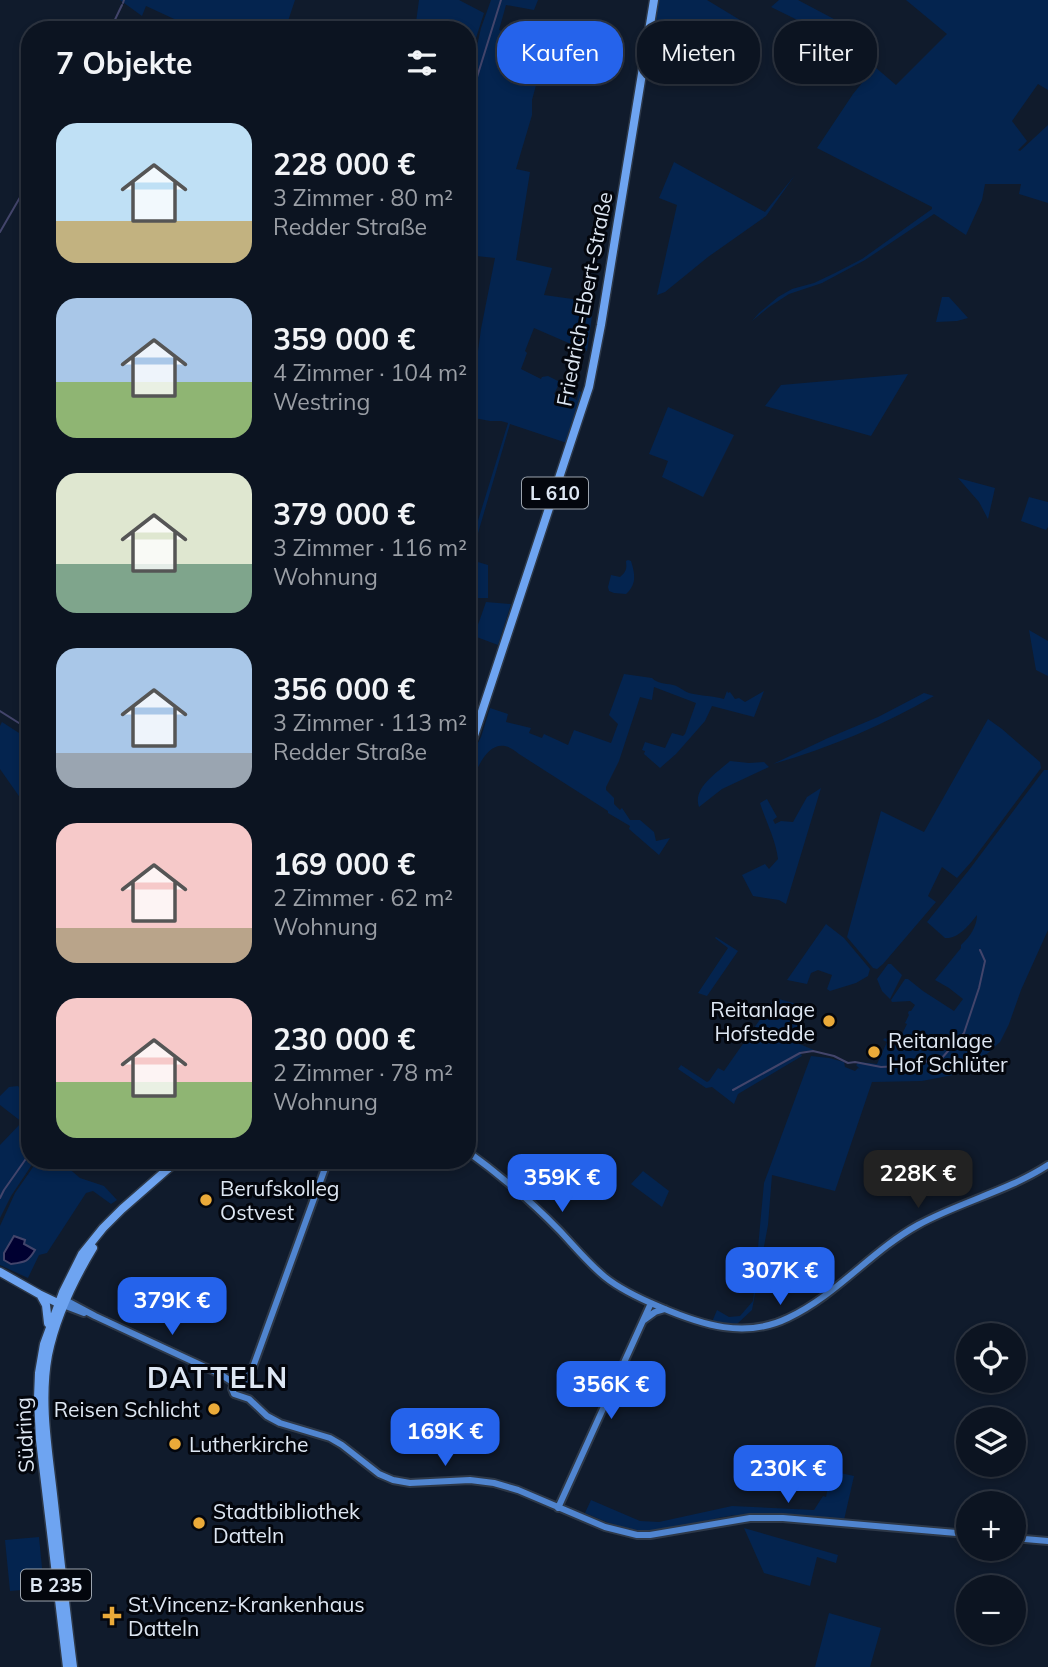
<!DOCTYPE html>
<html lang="de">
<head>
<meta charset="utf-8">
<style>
	:root { --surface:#0c1421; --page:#151d2a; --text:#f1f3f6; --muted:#9a9ea5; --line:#2c333f; --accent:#2563eb }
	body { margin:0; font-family:Mulish,sans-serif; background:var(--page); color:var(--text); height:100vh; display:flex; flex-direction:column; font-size:26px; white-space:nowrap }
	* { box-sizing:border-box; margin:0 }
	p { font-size:23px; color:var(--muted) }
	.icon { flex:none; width:38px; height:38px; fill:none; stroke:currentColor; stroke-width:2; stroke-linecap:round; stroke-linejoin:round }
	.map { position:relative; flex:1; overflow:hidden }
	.panel { position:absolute; left:21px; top:21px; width:455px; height:1148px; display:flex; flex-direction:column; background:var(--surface); border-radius:28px; box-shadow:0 4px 10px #0003,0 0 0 2px var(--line) }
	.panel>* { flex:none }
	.top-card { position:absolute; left:497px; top:21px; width:444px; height:63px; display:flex; gap:14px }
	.buttons { position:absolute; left:956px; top:1323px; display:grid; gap:14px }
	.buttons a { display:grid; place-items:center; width:70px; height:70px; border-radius:50%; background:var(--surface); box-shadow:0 4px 10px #0003,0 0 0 2px var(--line); font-size:35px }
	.price { position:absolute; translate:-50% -60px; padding:0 16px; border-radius:14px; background:var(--accent); color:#fff; font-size:23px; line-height:46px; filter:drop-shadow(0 2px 4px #0008) }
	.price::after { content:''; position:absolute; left:50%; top:42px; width:21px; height:16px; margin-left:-10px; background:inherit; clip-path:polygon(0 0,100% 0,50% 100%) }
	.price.active { background:#222; color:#fff }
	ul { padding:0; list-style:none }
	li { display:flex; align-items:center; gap:21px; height:175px; padding:0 35px }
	li span { display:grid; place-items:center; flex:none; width:196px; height:140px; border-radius:21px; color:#555 }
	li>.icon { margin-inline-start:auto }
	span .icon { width:84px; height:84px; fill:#fffc; stroke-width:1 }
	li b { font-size:30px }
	h2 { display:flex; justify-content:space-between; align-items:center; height:84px; padding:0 35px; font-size:30px }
	.tag { padding:0 24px; border-radius:28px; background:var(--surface); box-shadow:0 4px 10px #0003,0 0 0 2px var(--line); font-size:24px; line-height:63px }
	.tag.active { background:var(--accent); color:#fff }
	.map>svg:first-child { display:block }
	.green { fill:#04244f }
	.water { fill:#000031; stroke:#43456b; stroke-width:2 }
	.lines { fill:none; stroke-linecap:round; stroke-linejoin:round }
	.stream { stroke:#43456b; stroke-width:2 }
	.secondary-casing { stroke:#2d3848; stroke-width:10 }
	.primary-casing { stroke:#2d3848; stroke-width:11 }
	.secondary { stroke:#5085d0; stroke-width:6 }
	.primary { stroke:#6ea4f1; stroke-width:8 }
	.poi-dot { fill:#eaaa39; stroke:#03060d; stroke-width:2.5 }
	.labels { text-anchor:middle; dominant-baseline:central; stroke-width:6; stroke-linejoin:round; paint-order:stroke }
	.shield { fill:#03060d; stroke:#9ca4ae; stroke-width:2 }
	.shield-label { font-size:19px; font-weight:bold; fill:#dee7f3 }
	.street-label { font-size:21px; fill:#dee7f3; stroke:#03060d }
	.poi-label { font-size:21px; fill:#dee7f3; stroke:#03060d; text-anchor:start }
	.district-label { font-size:28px; font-weight:bold; letter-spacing:2px; fill:#dee7f3; stroke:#03060d }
</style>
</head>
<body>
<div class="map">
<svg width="1048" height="1667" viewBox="0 0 1048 1667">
	<rect width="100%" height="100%" fill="#101b2c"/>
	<path class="green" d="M120 0H295L285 30H198L146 6 142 16Z
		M419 0H459L484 13 467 66V30H415Z
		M491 0H538L534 10 506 5 499 30 548 41 532 100V115L516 169 530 172 516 260 552 268 544 295 594 302 587 351 534 328 525 351 527 353 521 369 541 379 542 377 548 376 560 382 554 394 563 399 565 394 577 400 579 391 583 393 567 443 510 424 471 557V560L488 565V598H467V550H469L508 423 501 421H490L469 417 481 329 495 258 467 255V71L471 72 481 28Z
		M659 0H707L740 20 716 68 679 50 686 36 656 30 654 27Z
		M779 0H798L849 27 842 42 771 7Z
		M906 0H1048V90L1038 84 1012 121 1027 141 1018 150 1020 151 1048 125V203L1019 194 1021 184H985L982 200 966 235 934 214 865 260 822 283 789 294 769 307 752 321 759 313 778 297 792 289 814 283 835 273 862 259 932 209V207L817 148 853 94 875 67 896 85 947 34Z
		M674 162 765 212 795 175 766 216 708 257 665 292 657 295 677 205 659 198Z
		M942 297H949L968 318 957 321 936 322Z
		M908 374 871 436 765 406 781 385Z
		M668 407 734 435 703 497 662 477 668 461 649 454Z
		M958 478 995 488 988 519 979 502Z
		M1029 497 1048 502V527L1046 530 1021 521Z
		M628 560 631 561C635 574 637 584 626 594L614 593 609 591 608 587 611 575 620 577C626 572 627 569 626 561Z
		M486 602 511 604 498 645 474 636Z
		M1029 630 1048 641V676L1036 670Z
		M624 674 652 678C658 684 664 683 673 685 679 686 683 691 689 693 701 696 714 696 724 699L727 691 728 693 730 692 735 699 739 698 745 702 764 691 754 717 712 706 705 721 676 754 660 768 644 754 645 751 642 750 645 742 665 748 672 733 683 736 685 734 696 703 654 687 652 700 640 697 619 761 606 787V790L614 798V804L620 810 622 808 630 820H640L654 832 656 841 670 838 659 855 629 829 630 826 608 813V811L519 754C489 727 475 773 467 795V774L474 756 473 752 481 737 490 708 508 714 506 722 531 728 529 733 542 738 544 734 568 745 574 730 611 743 618 724 609 715Z
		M924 693 934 696C884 725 829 748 773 764L828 738 878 717Z
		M988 719 1002 729 1040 762 1041 768 972 861 957 878 942 867 928 896 936 902 883 964 877 969 873 968 847 937 881 811 924 832Z
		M2 722 30 740V808L28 809 0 769V726Z
		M730 761 749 763 764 762 769 767 722 789 699 807C692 788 718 772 730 761Z
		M1044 770H1048V930L1021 990 1009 1024 1000 1042 988 1053 964 1071 950 1072 953 1075 922 1081 872 1082 835 1191 772 1175 768 1225 752 1310 737 1324 712 1322 717 1310 729 1317 740 1316 753 1301 764 1183 811 1056 829 1058 844 1062 845 1067 855 1071 858 1068 860 1069 856 1065 859 1062 877 1064 887 1042 883 1040 885 1038 893 1042 896 1037 901 1036 907 1024 905 1023 909 1015 908 1013 909 1011H911L915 1005 910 1001 892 1002 891 1000 905 979H908L923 991 954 1011 963 999 949 988 935 980 961 948V945C970 937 977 926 977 915 970 924 959 939 945 938L927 922 969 870Z
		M821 788 786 904 779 900 753 896 742 875 765 864 769 869 778 859C776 840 766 822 760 803L767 799 777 817 773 820 775 824 781 821 793 822 807 797Z
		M826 924 844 938 870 969 868 976 856 983 830 991 827 989 832 975 818 970 811 973 807 984 787 980Z
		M716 937 738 951 707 996 698 993 728 948 715 938Z
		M888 964H891L902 975 890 999 882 991 877 979Z
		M775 998 801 1005 796 1011 790 1013 800 1016 796 1038 797 1043 814 1050 800 1052 802 1056 738 1094 734 1104 712 1087 706 1088 678 1069 681 1065 707 1082 709 1081 718 1068 724 1071Z
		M18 1086 30 1101V1160H35L11 1196 0 1218V1145L22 1122 0 1105V1096L9 1087Z
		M38 1160H59L80 1178 104 1186 117 1200 111 1204 93 1191 86 1193 47 1253 39 1255 28 1278 0 1265V1226L15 1193Z
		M643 1171 669 1191 662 1207 631 1184Z
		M831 1471 854 1476 844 1520C809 1515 773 1513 737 1515 723 1516 708 1521 694 1524 646 1535 631 1533 585 1513L591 1500 640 1521 659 1522 732 1506 814 1510 823 1496 826 1497Z
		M744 1528 838 1555 836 1563 817 1557 810 1586 764 1573Z
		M39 1537 44 1588 10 1591 5 1540Z
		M829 1613 881 1628 870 1667H815Z"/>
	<path class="water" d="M14 1236 25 1240 24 1244 35 1250C28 1262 25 1262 11 1264L4 1260V1253Z"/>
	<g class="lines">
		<path class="stream" d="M123 3 124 0
			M110 30 122 5
			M467 120 468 106 501 0
			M0 232 30 180
			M0 711 30 730
			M733 1090 800 1053 813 1051 834 1056 848 1063 855 1062 881 1067 900 1066 941 1059 964 1033 979 988 985 961 980 950
			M0 1198 4 1190 30 1153"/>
		<g class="secondary-casing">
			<path id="secondary" d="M467 1151C500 1175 532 1202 560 1231 575 1247 588 1263 605 1277 621 1290 641 1299 660 1307 702 1325 745 1339 788 1318 837 1295 871 1251 918 1225 960 1202 1008 1191 1048 1165
				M65 1300 95 1316 220 1374 234 1383H235
				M63 1305 84 1313
				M644 1320 655 1312 665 1309
				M234 1383 232 1389 234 1394 249 1399 267 1416 280 1423 330 1438 342 1445 379 1474 393 1480 410 1483 470 1480 494 1483 518 1490 605 1527 637 1535H650L750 1518H783L968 1534
				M244 1383 253 1367 328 1160
				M558 1508 651 1303
				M1013 1538 1048 1541"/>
		</g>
		<g class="primary-casing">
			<path id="primary" d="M467 757 589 387 601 325 654 0
				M0 1272 39 1294 60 1304
				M41 1296 46 1305 48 1323
				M67 1667 40 1440 38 1398 39 1373 44 1344 63 1292 82 1254 103 1228 122 1209 178 1160
				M73 1667C66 1612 60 1558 54 1503 49 1455 39 1404 48 1355 56 1316 73 1281 93 1248"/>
		</g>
		<use href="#secondary" class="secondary"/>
		<use href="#primary" class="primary"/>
	</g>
	<g class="poi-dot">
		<circle cx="829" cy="1021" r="7"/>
		<circle cx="874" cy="1052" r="7"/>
		<circle cx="206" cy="1200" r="7"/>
		<circle cx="214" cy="1409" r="7"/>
		<circle cx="175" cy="1444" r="7"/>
		<circle cx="199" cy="1523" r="7"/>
		<path d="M108.5 1605.5h7v7h7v7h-7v7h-7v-7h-7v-7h7z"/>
	</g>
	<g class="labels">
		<g class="shield">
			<rect x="522" y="477.5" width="66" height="31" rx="5"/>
			<rect x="21" y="1569.5" width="70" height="31" rx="5"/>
		</g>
		<g class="shield-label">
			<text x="555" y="493">L 610</text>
			<text x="56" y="1585">B 235</text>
		</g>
		<g class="street-label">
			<text transform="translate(584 299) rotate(-79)">Friedrich-Ebert-Straße</text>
			<text transform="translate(24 1435) rotate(-93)">Südring</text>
		</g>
		<g class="poi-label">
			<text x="815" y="1009" text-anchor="end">Reitanlage<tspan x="815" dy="24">Hofstedde</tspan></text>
			<text x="888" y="1040">Reitanlage<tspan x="888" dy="24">Hof Schlüter</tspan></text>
			<text x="220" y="1188">Berufskolleg<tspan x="220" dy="24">Ostvest</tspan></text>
			<text x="200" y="1409" text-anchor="end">Reisen Schlicht</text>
			<text x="189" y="1444">Lutherkirche</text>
			<text x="213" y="1511">Stadtbibliothek<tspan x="213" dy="24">Datteln</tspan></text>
			<text x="128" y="1604">St.Vincenz-Krankenhaus<tspan x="128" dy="24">Datteln</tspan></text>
		</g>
		<g class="district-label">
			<text x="218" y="1377">DATTELN</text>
		</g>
	</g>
</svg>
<div class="buttons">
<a><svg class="icon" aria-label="locate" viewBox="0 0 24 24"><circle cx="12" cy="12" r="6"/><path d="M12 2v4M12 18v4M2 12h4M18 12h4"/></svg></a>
<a><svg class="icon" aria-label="layers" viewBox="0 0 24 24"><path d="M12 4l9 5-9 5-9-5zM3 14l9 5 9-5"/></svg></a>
<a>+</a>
<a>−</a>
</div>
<b class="price active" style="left:918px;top:1210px">228K €</b>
<b class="price" style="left:562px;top:1214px">359K €</b>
<b class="price" style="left:780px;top:1307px">307K €</b>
<b class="price" style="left:172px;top:1337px">379K €</b>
<b class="price" style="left:611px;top:1421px">356K €</b>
<b class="price" style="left:445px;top:1468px">169K €</b>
<b class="price" style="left:788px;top:1505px">230K €</b>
<div class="top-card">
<a class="tag active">Kaufen</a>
<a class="tag">Mieten</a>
<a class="tag">Filter</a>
</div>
<section class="panel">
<h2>7 Objekte<svg class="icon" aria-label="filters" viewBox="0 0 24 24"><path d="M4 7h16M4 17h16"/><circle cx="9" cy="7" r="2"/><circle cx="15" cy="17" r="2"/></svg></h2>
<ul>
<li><span style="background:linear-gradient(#bfe0f5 70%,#c2b280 0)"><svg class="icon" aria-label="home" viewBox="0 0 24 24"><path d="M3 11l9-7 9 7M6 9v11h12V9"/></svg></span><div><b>228 000 €</b><p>3 Zimmer · 80 m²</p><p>Redder Straße</p></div></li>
<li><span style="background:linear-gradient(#a9c7e8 60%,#8fb573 0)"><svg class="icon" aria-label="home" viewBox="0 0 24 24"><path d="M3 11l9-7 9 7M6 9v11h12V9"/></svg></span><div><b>359 000 €</b><p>4 Zimmer · 104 m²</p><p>Westring</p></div></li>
<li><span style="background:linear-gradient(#dfe7d0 65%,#7fa58c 0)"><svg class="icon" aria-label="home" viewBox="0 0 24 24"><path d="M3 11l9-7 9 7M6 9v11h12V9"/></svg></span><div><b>379 000 €</b><p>3 Zimmer · 116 m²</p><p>Wohnung</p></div></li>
<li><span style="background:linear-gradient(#a9c7e8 75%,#9aa5b1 0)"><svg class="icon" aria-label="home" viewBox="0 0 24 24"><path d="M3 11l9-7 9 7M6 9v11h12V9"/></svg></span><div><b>356 000 €</b><p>3 Zimmer · 113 m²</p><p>Redder Straße</p></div></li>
<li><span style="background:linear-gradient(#f6c9c9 75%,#b9a48a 0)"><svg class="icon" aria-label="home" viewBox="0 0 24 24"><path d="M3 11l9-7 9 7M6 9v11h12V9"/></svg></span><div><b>169 000 €</b><p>2 Zimmer · 62 m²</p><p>Wohnung</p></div></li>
<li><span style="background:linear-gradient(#f6c9c9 60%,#8fb573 0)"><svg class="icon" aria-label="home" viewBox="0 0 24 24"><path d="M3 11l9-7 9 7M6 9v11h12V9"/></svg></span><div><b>230 000 €</b><p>2 Zimmer · 78 m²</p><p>Wohnung</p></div></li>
</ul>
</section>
</div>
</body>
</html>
